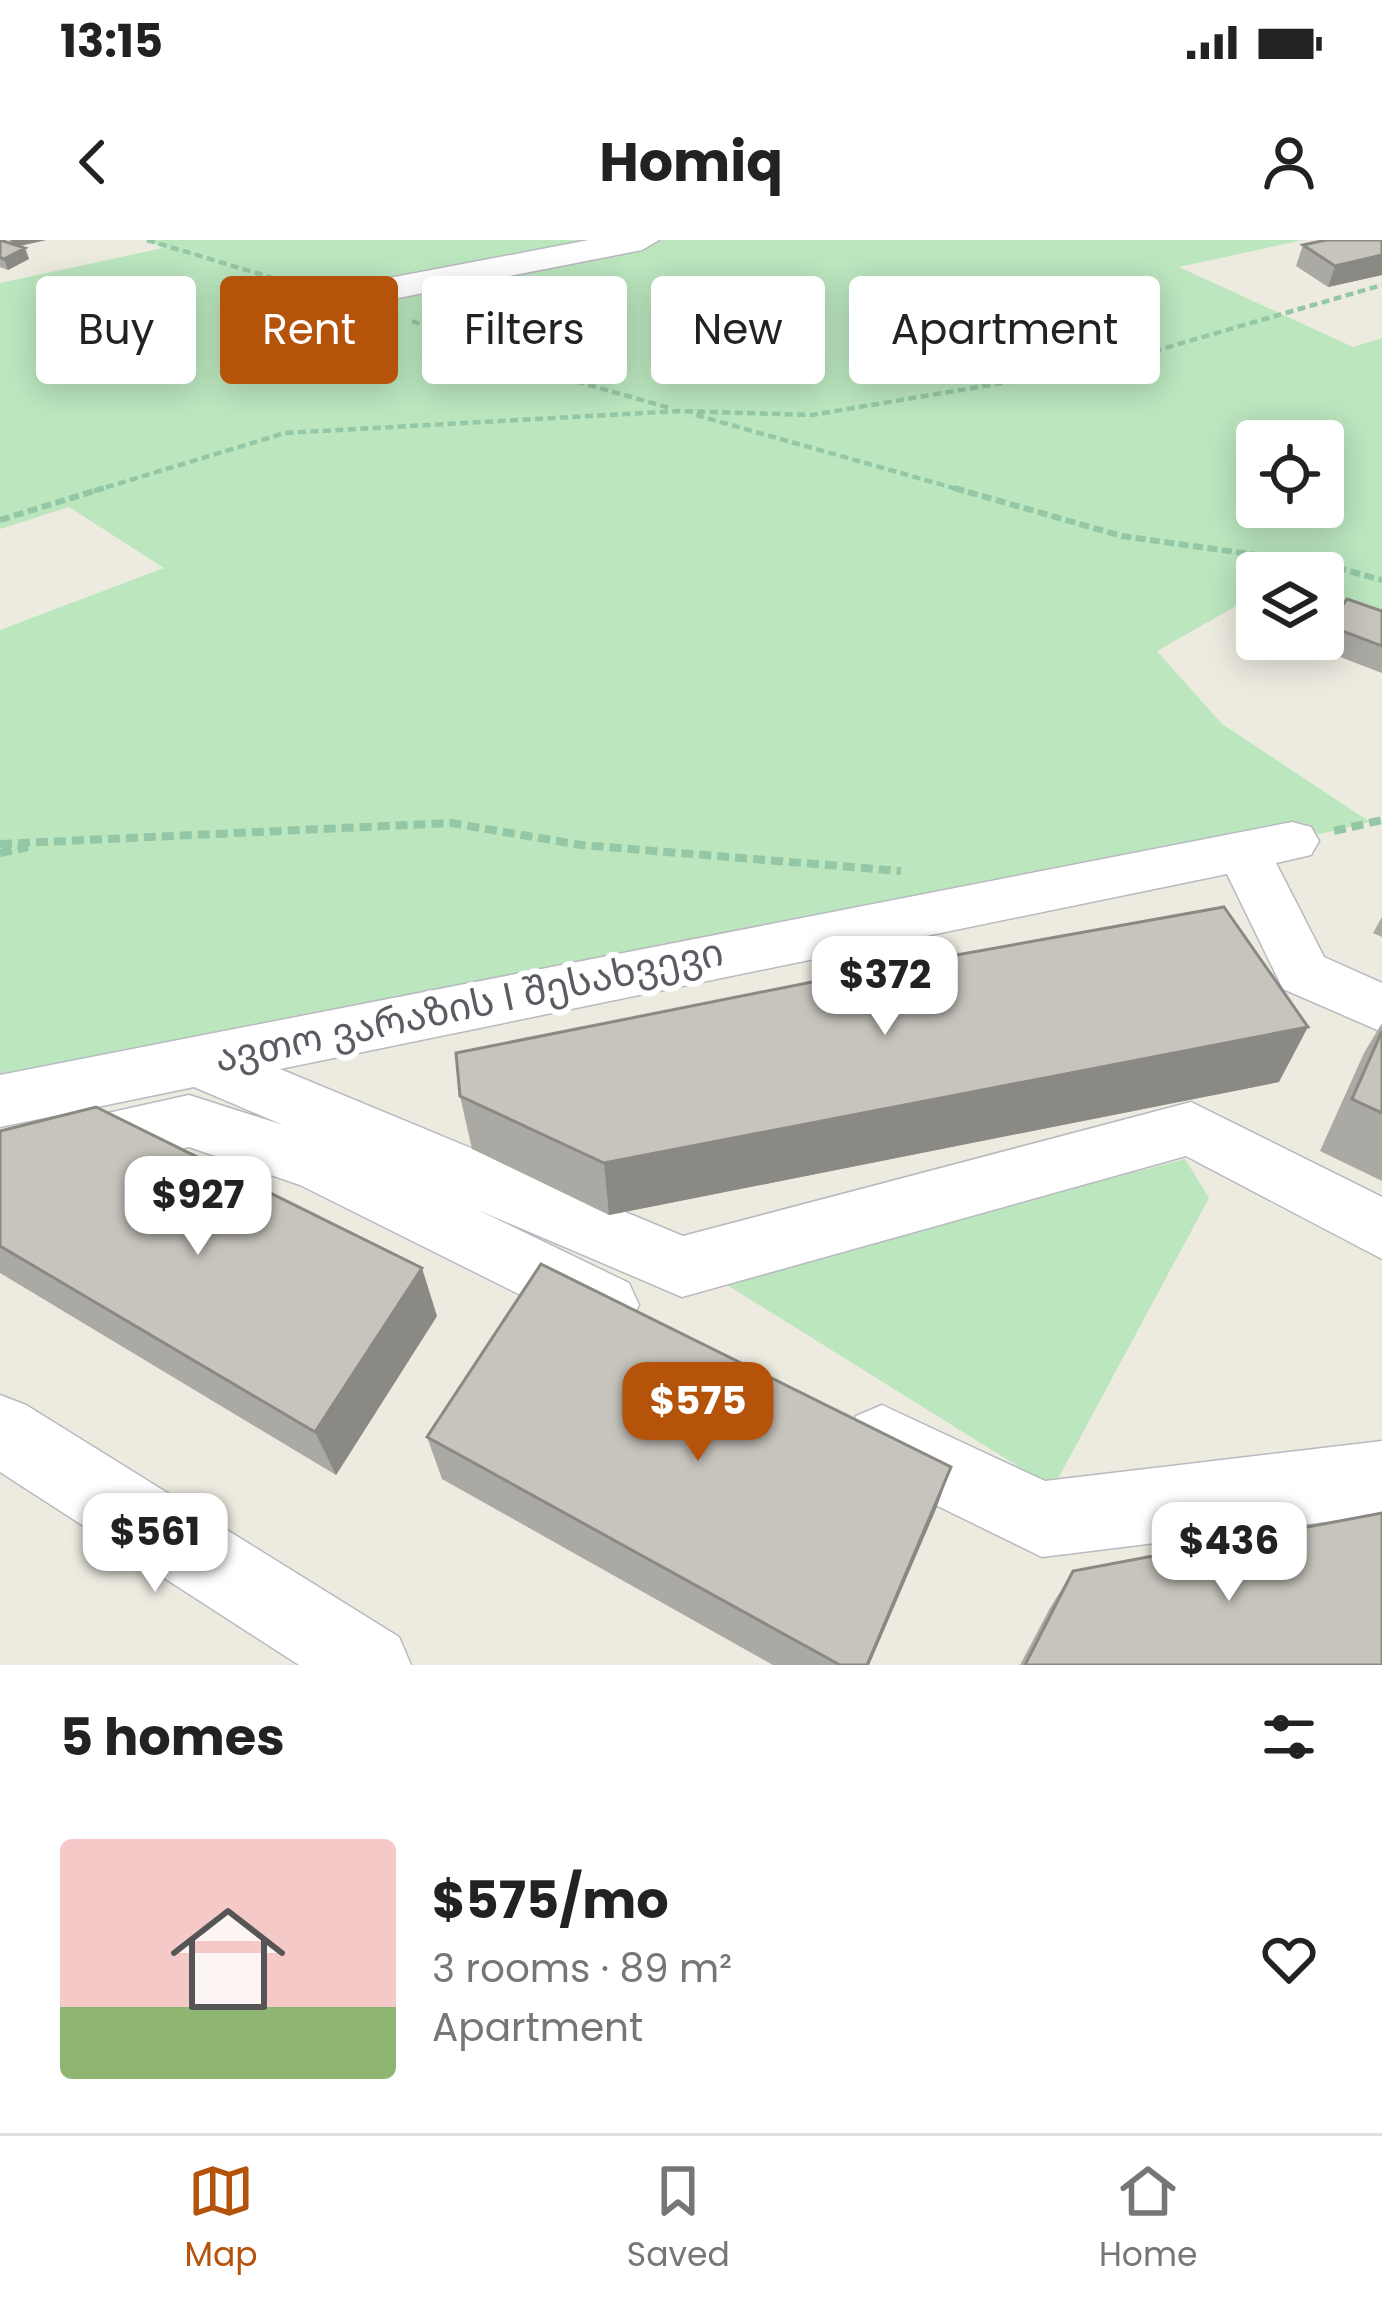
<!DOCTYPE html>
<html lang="en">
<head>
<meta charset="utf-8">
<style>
	:root { --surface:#fff; --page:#f6f6f6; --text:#222; --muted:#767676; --line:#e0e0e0; --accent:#b45309 }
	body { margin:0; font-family:Poppins,"Noto Sans Georgian",sans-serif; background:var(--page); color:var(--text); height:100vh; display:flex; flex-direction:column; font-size:45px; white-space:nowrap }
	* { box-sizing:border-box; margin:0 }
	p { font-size:39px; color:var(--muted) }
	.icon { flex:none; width:66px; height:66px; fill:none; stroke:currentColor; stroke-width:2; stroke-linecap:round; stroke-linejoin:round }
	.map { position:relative; height:1425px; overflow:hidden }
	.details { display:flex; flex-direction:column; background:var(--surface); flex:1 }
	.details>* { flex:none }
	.guide { position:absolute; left:36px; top:36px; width:1311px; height:108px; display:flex; gap:24px }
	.tools { position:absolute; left:1236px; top:180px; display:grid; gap:24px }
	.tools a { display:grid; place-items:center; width:108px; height:108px; border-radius:12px; background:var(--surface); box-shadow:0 6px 30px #0003; font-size:60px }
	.price { position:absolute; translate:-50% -102px; padding:0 27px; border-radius:24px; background:#fff; color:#222; font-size:39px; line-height:78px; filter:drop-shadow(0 3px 6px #0008) }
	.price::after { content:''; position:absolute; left:50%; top:72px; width:36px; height:27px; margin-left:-18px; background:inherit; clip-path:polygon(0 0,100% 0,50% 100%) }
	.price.active { background:var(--accent); color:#fff }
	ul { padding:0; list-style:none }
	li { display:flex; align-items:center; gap:36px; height:300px; padding:0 60px }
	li+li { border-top:3px solid var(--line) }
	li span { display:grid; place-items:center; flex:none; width:336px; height:240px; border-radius:12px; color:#555 }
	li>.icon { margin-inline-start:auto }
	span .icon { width:144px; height:144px; fill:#fffc; stroke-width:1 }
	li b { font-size:51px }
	h2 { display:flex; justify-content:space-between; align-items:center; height:144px; padding:0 60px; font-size:51px }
	.tag { padding:0 42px; border-radius:12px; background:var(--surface); box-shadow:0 6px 30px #0003; font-size:42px; line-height:108px }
	.tag.active { background:var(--accent); color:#fff }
	.status { display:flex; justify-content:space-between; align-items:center; height:84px; padding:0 60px; background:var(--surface); direction:ltr }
	.status svg { height:33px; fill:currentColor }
	header { display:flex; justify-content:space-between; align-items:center; height:156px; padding:0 60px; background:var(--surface); font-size:54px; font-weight:700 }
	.tabs { display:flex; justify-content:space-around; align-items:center; height:168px; border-top:3px solid var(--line); background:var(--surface); font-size:33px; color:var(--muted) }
	.tabs a { display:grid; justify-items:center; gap:6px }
	.tabs .active { color:var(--accent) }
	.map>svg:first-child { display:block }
	.green { fill:#bbe6be; fill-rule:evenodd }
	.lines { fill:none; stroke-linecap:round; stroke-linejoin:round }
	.minor-casing { stroke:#b8bac0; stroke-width:3 }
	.path-far2 { stroke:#94c7a6; stroke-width:4.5; stroke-dasharray:8 4.5; stroke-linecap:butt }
	.path-far1 { stroke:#94c7a6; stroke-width:6; stroke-dasharray:10 4.5; stroke-linecap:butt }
	.path { stroke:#94c7a6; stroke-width:8; stroke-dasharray:12 6; stroke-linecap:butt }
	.minor { fill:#fff; fill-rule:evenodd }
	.wall { fill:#aba9a3 }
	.shaded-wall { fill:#8b8984 }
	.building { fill:#c7c4bd; stroke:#8b8984; stroke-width:3 }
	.labels { text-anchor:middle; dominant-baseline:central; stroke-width:12; stroke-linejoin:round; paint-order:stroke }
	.street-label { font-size:39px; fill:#595c62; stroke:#fff }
</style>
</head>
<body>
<div class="status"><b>13:15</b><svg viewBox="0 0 49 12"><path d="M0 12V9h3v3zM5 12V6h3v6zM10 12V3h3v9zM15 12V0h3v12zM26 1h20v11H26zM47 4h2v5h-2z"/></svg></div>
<header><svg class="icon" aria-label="back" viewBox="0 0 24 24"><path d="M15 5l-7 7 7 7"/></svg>Homiq<svg class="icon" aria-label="person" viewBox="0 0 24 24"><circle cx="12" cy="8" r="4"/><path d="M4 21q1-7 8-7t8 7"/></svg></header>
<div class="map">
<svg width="1382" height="1425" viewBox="0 0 1382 1425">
	<rect width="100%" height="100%" fill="#edebe0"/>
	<path class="green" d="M147 0H1303L1179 27 1353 107 1382 98V385L1323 366V333H1257V354L1157 411 1222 484 1370 582 1092 648 0 843V390L164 328 69 267 0 289V43L163 8ZM1257 201H1323V267H1257Z
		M1185 919 1209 958 1053 1248 719 1040Z"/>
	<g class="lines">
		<g class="minor-casing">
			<path id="minor" d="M589 0H659L642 10 342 69 329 66 324 58 329 50 342 47Z
				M1292 582 1311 587 1319 601 1311 615 1276 623 1324 717 1382 743V792L1283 749 1227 634 280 829 683 996 1191 862 1382 957V1019L1186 916 682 1057 478 970 629 1043 639 1065 629 1087 605 1097 300 945 189 907 0 951V897L189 855 283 885 194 847 0 887V835Z
				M0 1155 26 1165 399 1397 411 1425H299L0 1232Z
				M882 1165 1045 1241 1382 1201V1275L1042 1317 856 1226 846 1201 856 1176Z"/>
		</g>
		<path class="path-far2" d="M147 0 306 48
			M412 81 554 135 670 168
			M696 175 964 251
			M94 251 285 193 680 171 812 175 1103 126 1382 45"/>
		<path class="path-far1" d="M954 248 1122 296 1327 325 1382 340
			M0 280 104 248"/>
		<path class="path" d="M1334 591 1382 580
			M0 604 451 583 581 605 901 631
			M0 613 28 607"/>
		<use href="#minor" class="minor"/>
	</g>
	<path class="wall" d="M0 0 11 3 9 0H46L20 6 25 8 29 19 8 30 0 27Z
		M1382 0V35L1328 47 1296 26 1303 5Z
		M1382 371V433L1319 409 1329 386Z
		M1382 677V697L1373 693Z
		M1382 783V941L1320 911 1364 813Z
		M1279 842 609 975 472 909 460 856Z
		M0 891 437 1076 336 1235 0 1033Z
		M427 1197 951 1227 936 1269 869 1425H773L442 1239Z
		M1073 1331 1382 1425H1020L1050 1368Z"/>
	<path class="shaded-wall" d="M11 0H46L14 7Z
		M25 8 29 19 8 30 4 19Z
		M1382 15V35L1328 47 1335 26Z
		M1308 787 1279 842 609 975 604 923Z
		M422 1028 437 1076 336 1235 315 1192Z
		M951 1227 936 1269 869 1425H867Z"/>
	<path class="building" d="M0 0 25 8 4 19 0 17Z
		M1326 0H1382V15L1335 26 1303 5Z
		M1347 359 1382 371V406L1329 386Z
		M1224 667 1308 787 604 923 460 856 456 813 867 731Z
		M1382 791V873L1352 859Z
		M96 867 422 1028 315 1192 0 1006V891Z
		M541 1024 951 1227 867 1425H840L427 1197Z
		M1382 1273V1425H1025L1073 1331Z"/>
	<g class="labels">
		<g class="street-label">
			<text transform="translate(469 765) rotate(-12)">ავთო ვარაზის I შესახვევი</text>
		</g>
	</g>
</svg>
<div class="tools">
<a><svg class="icon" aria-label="locate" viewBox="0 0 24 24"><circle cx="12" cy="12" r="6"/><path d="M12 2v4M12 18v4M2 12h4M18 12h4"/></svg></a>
<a><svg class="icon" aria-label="layers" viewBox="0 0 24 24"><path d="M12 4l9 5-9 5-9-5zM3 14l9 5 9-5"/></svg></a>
</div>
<b class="price" style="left:885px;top:798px">$372</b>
<b class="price" style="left:198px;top:1018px">$927</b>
<b class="price active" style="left:698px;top:1224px">$575</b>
<b class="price" style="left:155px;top:1355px">$561</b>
<b class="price" style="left:1229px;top:1364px">$436</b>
<div class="guide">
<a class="tag">Buy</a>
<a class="tag active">Rent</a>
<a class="tag">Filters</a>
<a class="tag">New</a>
<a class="tag">Apartment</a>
</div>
</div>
<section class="details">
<h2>5 homes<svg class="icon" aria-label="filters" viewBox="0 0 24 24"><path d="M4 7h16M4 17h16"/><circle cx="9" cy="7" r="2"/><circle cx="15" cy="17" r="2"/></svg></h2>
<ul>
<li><span style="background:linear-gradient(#f6c9c9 70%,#8fb573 0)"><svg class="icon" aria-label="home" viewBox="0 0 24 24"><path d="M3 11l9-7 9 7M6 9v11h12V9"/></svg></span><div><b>$575/mo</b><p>3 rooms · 89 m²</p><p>Apartment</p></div><svg class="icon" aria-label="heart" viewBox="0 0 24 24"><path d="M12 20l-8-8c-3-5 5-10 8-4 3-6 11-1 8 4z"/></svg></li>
</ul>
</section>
<nav class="tabs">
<a class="active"><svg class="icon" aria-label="map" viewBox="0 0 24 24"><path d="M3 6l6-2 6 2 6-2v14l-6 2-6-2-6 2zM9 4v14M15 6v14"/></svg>Map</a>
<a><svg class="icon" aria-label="saved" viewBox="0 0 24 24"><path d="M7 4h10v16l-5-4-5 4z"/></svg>Saved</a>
<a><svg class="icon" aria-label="home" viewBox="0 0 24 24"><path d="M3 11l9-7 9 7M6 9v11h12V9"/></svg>Home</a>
</nav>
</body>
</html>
